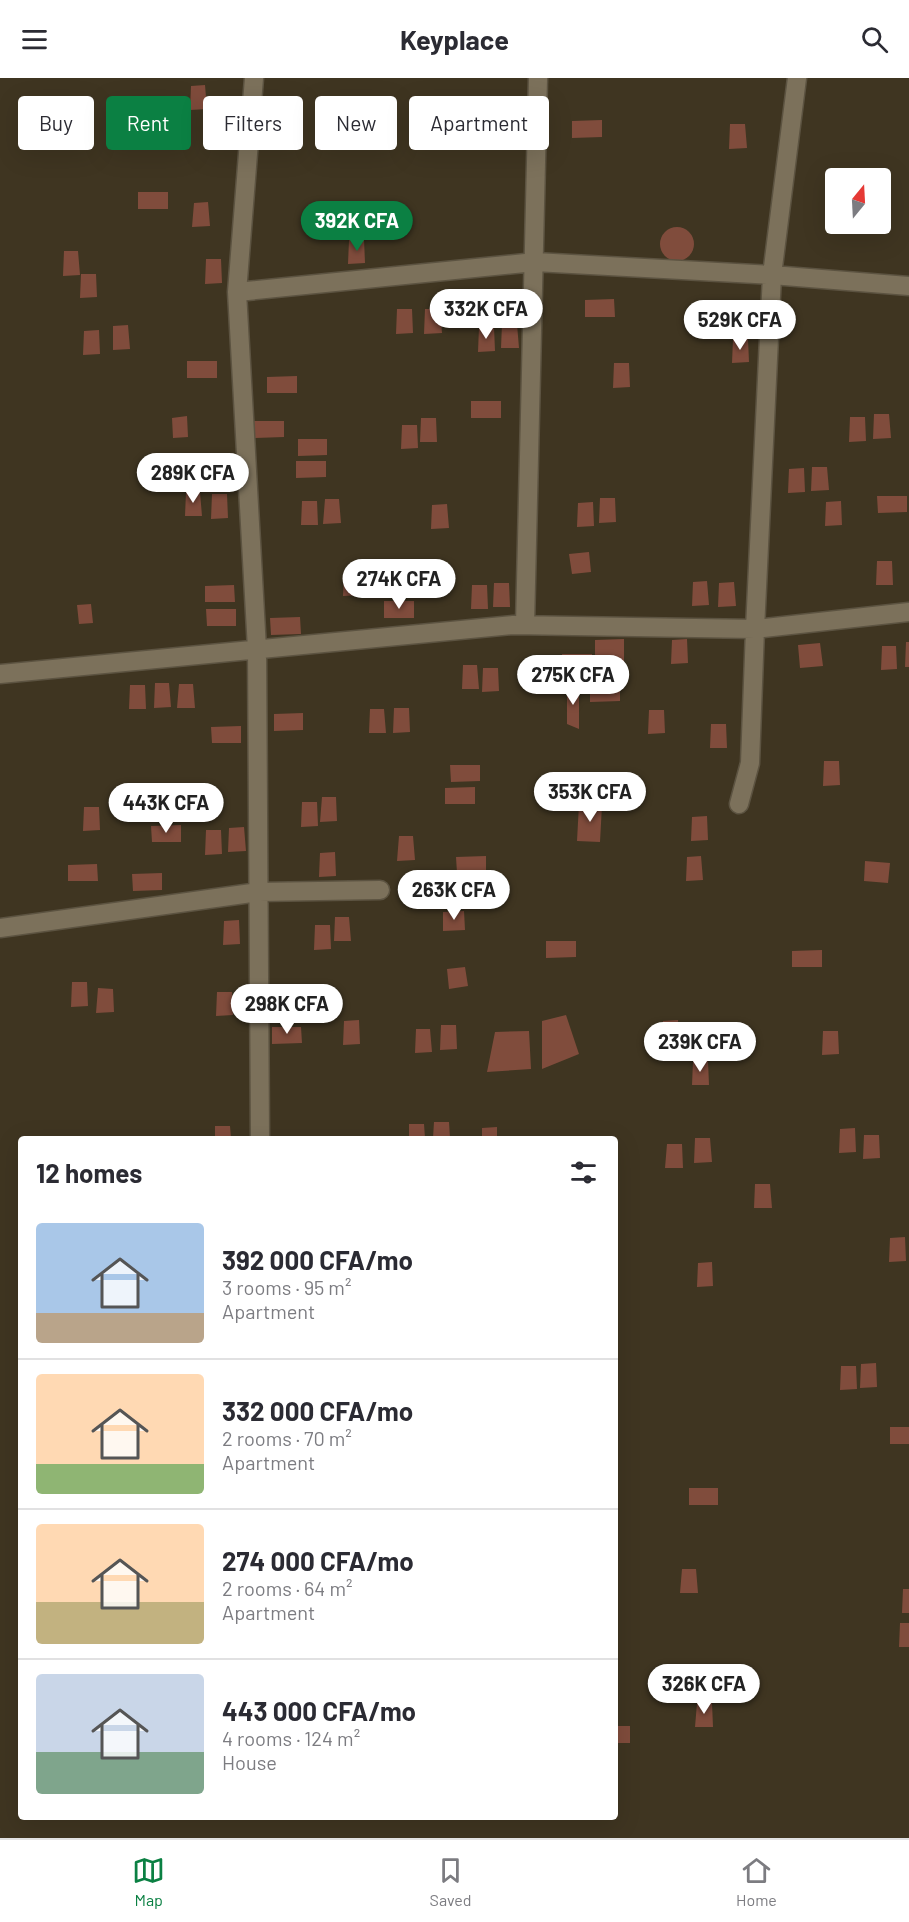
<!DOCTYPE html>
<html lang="en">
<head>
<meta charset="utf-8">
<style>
	:root { --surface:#fff; --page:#f7f7f7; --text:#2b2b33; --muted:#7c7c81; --line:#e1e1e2; --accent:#0b8043 }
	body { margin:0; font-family:Barlow,sans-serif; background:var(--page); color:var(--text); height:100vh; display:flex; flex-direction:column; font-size:22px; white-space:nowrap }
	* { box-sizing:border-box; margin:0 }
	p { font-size:20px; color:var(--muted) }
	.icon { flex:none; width:33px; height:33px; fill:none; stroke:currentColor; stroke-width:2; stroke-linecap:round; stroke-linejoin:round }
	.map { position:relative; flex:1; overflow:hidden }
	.panel { position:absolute; left:18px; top:1058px; width:600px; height:684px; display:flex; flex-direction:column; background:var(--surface); border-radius:6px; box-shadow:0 6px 24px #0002 }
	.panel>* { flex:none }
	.banner { position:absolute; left:18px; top:18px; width:600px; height:54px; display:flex; gap:12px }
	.needle { width:39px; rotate:18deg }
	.fabs { position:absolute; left:825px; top:90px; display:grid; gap:12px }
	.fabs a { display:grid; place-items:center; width:66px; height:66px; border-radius:6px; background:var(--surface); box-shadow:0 6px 24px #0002; font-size:30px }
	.price { position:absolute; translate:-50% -51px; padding:0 14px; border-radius:21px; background:#fff; color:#222; font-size:20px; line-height:39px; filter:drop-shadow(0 2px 3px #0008) }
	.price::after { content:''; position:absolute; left:50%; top:36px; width:18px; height:14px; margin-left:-9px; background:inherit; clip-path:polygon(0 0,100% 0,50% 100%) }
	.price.on { background:var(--accent); color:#fff }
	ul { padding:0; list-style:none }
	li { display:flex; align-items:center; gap:18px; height:150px; padding:0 18px }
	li+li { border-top:2px solid var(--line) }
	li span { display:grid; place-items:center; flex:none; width:168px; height:120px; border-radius:6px; color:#555 }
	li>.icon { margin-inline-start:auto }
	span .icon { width:72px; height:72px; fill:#fffc; stroke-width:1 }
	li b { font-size:26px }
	h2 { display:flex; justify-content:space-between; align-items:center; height:72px; padding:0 18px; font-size:26px }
	.chip { padding:0 21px; border-radius:6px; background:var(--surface); box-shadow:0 6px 24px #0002; font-size:21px; line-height:54px }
	.chip.on { background:var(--accent); color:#fff }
	header { display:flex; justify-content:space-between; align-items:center; height:78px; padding:0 18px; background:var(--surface); font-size:27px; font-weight:700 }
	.dock { display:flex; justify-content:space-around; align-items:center; height:84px; border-top:2px solid var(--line); background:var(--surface); font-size:16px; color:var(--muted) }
	.dock a { display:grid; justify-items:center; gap:3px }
	.dock .on { color:var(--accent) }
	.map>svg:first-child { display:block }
	.building { fill:#804c3c }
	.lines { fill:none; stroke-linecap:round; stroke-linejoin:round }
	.minor-casing { stroke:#5c5341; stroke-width:21 }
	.minor { stroke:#7c715b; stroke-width:18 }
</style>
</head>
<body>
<header><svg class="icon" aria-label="menu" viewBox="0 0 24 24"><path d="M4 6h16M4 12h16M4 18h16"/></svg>Keyplace<svg class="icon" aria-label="search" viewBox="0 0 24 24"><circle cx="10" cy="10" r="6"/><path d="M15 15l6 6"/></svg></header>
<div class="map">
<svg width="909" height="1760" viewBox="0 0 909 1760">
	<rect width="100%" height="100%" fill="#3f3521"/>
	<path class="building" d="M205 7 207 31 190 32 191 8Z
		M488 24 489 48 472 49 473 25Z
		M602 42V59L572 60V43Z
		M730 46H745L747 70 729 71Z
		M138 114H168V131H138Z
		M208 124 210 148 192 149 194 125Z
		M660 166a17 17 0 1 1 34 0a17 17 0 1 1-34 0Z
		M364 161 365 185 348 186 349 162Z
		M64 173H78L80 197 63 198Z
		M206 181H221L222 205 205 206Z
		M81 196H96L97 219 80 220Z
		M614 221 615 239H585V222Z
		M397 231H412L413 255 396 256Z
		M425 231H440L442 255 424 256Z
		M502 246H517L519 270H501Z
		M128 247 130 271 113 272V248Z
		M479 249H494L495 273 478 274Z
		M99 252 100 276 83 277 84 253Z
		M733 261H748L749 284 732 285Z
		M187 283H217V300H187Z
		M614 285H629L630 309 613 310Z
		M297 298V315H267V299Z
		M471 323H501V340H471Z
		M874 336H889L891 360 873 361Z
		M187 338 188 359 173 360 172 340Z
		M850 339H865L866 363 849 364Z
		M421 340H436L437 364H420Z
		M254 343H284V359L255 360Z
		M402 347H417L418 370 401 371Z
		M298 361H327V377L298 378Z
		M296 383H326V399L296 400Z
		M812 389H827L829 412 811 413Z
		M804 390 805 414 788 415 789 391Z
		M186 414H200L202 438H185Z
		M212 416H227L228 440 211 441Z
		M877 418H907V434L878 435Z
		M600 420H615L616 444 599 445Z
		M325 421H339L341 445 323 446Z
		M302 423H317L318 447H301Z
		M841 423 842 447 825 448 826 424Z
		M593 424 594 448 577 449 578 425Z
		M447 426 449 450 431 451 432 427Z
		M589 474 591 494 572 496 569 476Z
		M877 483H892L893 507H876Z
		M344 493H359L361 517 343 518Z
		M707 503 709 527 692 528 693 504Z
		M734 504 736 528 718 529 719 505Z
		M494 505H509L510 529H493Z
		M234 507 235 524H205V508Z
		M472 507H487L488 531H471Z
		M384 523H414V540H384Z
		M91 526 93 545 79 546 77 527Z
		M206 531H236V548H207Z
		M300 539 301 556 271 557 270 540Z
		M624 561V595H595V562Z
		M687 561 688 585 671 586 672 562Z
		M906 564H909V589H905Z
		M820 565 823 588 800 590 798 567Z
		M882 568H896L897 591 881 592Z
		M562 576H592V593H563Z
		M463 587H477L479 611H462Z
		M483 590H498L499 613 482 614Z
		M155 605H169L171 629 154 630Z
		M179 606H193L195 630H177Z
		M130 607H145L146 631H129Z
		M567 607H579V651L567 646Z
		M590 607H620V623L590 624Z
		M394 630H409L410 654 393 655Z
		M370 631H384L386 655H369Z
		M649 632H664L665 655 648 656Z
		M303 635V652L274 653V636Z
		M711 646H726L727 670H710Z
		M241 648V665H212L211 649Z
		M824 683H839L840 707 823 708Z
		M450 687H480V703L451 704Z
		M475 709V726H445V710Z
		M322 719H336L337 743 320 744Z
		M302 724H317L318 748 301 749Z
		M579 726 602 727 600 764 577 763Z
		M84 729H99L100 752 83 753Z
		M707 738 708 762 691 763 692 739Z
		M181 747V764H152L151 748Z
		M244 749 246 773 228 774 229 750Z
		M206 752H221L222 776 205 777Z
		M399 758H413L415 782 397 783Z
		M335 774 336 798 319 799 320 775Z
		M486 778V795H457L456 779Z
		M701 778 703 802 686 803 687 779Z
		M865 783 890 785 888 805 864 803Z
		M97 786 98 803H68V787Z
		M162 795V812L133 813 132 796Z
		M464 833 465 852 443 853V834Z
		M335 839H349L351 863H334Z
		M239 842 240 866 223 867 224 843Z
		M315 847H330L331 871 314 872Z
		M546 863H576V879L546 880Z
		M822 872V889H792V873Z
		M465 889 468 908 449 911 447 891Z
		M72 904H87L88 928 71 929Z
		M98 910 113 911 114 934 96 935Z
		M217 914H232L233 937 216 938Z
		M566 937 579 976 542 991V943Z
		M359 942 360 966 343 967 344 943Z
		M678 942 679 966 662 967 663 943Z
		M441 947H456L457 971 440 972Z
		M693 948H708L709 972H692Z
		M272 949H301L302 965 272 966Z
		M416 951H430L432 974 415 975Z
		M529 953 531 991 487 994 495 954Z
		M823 953H838L839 976 822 977Z
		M693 983H708L709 1007H692Z
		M434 1044H449L450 1060H433Z
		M409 1046H424L425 1060H409Z
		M215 1048H230L231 1060H215Z
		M497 1049V1060H482V1050Z
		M855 1050 856 1074 839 1075 840 1051Z
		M864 1057H879L880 1080 863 1081Z
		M695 1060H710L712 1084 694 1085Z
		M667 1066H682L683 1090H665Z
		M755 1106H770L772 1130H754Z
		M905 1159 906 1183 889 1184 890 1160Z
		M712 1184 713 1208 697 1209 698 1185Z
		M876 1285 877 1309 860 1310 861 1286Z
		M841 1288H856L857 1311 840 1312Z
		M890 1349H909V1366H890Z
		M689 1410H718V1427H689Z
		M682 1491H696L698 1515H680Z
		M903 1511H909V1535H902Z
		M900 1545H909V1569H899Z
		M697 1625H712L713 1649H695Z
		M615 1648H630V1665H615Z"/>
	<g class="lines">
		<g class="minor-casing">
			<path id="minor" d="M254 0 237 214 257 571 260 1060
				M797 0 772 197 755 551 909 534
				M237 214 535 184 772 197 909 208
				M525 547 538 0
				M0 596 513 547 755 551 750 685 739 726
				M0 850 259 814 380 812"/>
		</g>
		<use href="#minor" class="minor"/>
	</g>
</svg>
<div class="fabs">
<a><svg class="needle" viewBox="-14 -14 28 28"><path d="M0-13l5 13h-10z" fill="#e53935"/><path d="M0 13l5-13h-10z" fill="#7c7c81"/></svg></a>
</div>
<b class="price on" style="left:357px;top:174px">392K CFA</b>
<b class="price" style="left:486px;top:262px">332K CFA</b>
<b class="price" style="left:740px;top:273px">529K CFA</b>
<b class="price" style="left:193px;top:426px">289K CFA</b>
<b class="price" style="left:399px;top:532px">274K CFA</b>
<b class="price" style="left:573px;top:628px">275K CFA</b>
<b class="price" style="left:590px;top:745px">353K CFA</b>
<b class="price" style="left:166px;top:756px">443K CFA</b>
<b class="price" style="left:454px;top:843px">263K CFA</b>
<b class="price" style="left:287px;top:957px">298K CFA</b>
<b class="price" style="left:700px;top:995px">239K CFA</b>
<b class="price" style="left:704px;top:1637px">326K CFA</b>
<div class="banner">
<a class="chip">Buy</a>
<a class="chip on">Rent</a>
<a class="chip">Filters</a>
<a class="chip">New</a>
<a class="chip">Apartment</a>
</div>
<section class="panel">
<h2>12 homes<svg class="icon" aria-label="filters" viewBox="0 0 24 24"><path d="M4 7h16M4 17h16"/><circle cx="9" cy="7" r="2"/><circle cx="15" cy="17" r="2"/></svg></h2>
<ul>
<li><span style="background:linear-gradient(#a9c7e8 75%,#b9a48a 0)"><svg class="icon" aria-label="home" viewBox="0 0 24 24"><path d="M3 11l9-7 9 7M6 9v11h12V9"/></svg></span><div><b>392 000 CFA/mo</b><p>3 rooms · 95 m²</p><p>Apartment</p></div></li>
<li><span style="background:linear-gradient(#ffd9b3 75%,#8fb573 0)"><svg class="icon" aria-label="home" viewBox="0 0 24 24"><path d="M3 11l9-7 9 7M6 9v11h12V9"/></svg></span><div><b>332 000 CFA/mo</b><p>2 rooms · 70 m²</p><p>Apartment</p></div></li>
<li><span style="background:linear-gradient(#ffd9b3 65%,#c2b280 0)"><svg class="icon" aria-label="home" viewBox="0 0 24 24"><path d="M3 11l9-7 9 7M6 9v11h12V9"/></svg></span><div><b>274 000 CFA/mo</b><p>2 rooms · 64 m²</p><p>Apartment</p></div></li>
<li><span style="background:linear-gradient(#c9d6e8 65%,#7fa58c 0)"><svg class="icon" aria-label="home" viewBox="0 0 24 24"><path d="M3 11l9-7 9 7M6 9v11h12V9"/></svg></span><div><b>443 000 CFA/mo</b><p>4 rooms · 124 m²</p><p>House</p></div></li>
</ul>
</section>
</div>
<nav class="dock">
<a class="on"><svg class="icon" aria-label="map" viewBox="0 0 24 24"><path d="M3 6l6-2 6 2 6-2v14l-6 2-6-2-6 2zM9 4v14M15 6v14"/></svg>Map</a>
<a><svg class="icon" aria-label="saved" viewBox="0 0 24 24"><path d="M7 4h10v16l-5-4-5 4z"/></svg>Saved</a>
<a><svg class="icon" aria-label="home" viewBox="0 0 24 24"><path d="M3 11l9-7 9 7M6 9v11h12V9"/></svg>Home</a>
</nav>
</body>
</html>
